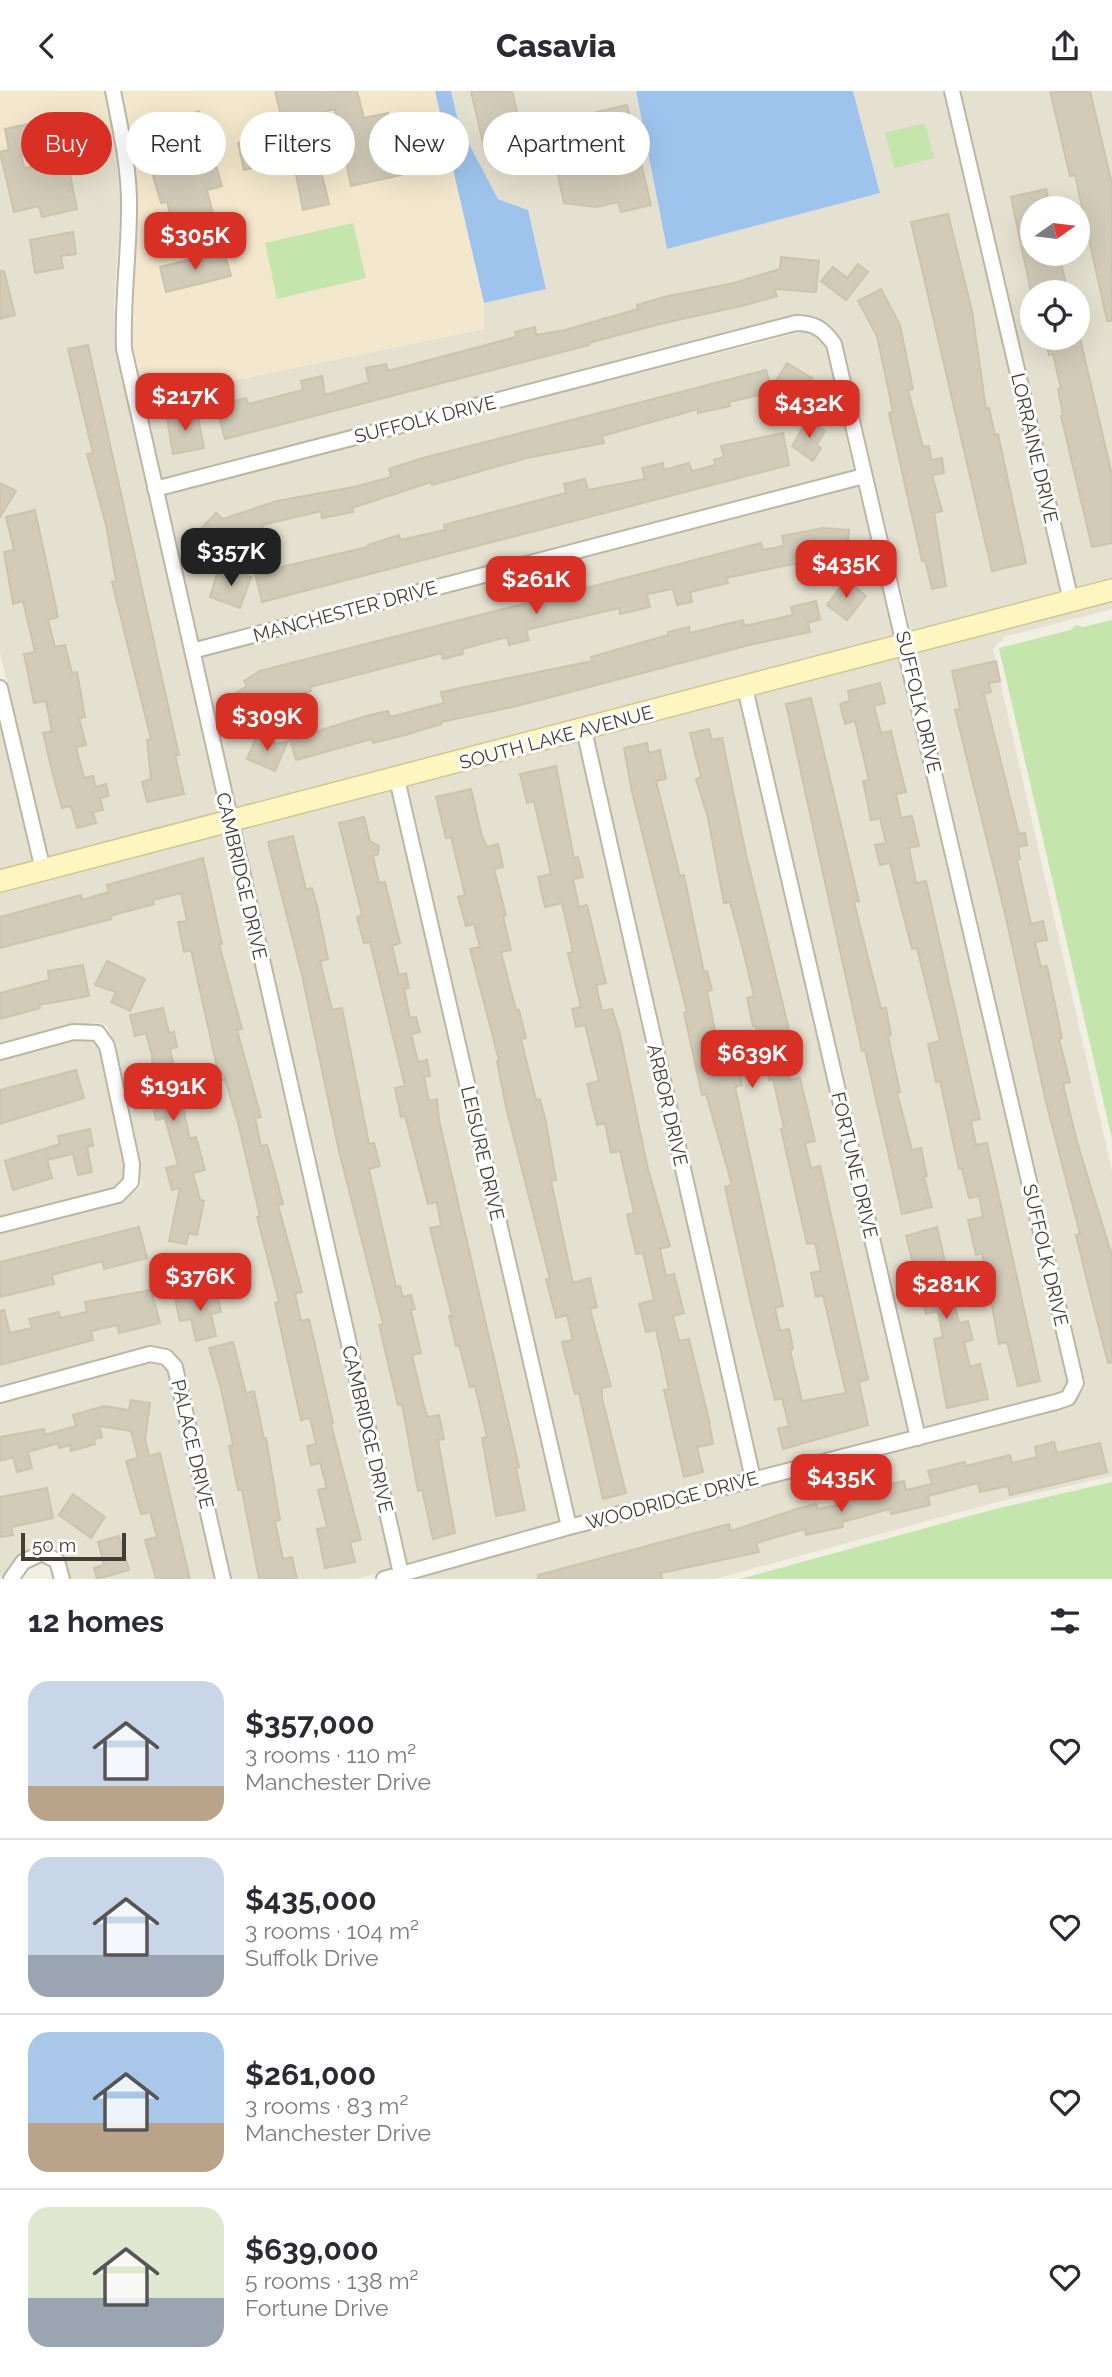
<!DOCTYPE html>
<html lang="en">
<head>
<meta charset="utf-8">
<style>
	:root { --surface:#fff; --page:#f7f7f7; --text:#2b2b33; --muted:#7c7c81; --line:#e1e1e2; --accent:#d93025 }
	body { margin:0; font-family:Raleway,sans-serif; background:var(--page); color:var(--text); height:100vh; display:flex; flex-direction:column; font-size:26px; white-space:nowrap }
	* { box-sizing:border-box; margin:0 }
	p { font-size:23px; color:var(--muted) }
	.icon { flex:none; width:38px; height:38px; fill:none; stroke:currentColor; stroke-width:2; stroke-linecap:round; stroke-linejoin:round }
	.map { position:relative; height:1488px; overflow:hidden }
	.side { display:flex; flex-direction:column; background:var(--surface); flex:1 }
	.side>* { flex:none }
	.guide { position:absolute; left:21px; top:21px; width:700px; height:63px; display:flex; gap:14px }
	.needle { width:46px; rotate:76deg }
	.buttons { position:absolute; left:1020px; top:105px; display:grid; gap:14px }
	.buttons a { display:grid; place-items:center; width:70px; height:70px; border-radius:50%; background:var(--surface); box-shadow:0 7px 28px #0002; font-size:35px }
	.scale { position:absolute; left:21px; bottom:18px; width:105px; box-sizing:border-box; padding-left:7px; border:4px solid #423e33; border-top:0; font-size:19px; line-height:24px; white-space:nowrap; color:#423e33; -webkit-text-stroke:5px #fff; paint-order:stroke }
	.price { position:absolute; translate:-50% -60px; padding:0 16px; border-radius:14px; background:var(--accent); color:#fff; font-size:23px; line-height:46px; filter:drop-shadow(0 2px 4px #0008) }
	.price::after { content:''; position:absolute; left:50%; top:42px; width:21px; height:16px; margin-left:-10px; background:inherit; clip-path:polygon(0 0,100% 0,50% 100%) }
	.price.selected { background:#222; color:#fff }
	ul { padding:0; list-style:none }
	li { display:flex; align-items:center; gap:21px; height:175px; padding:0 28px }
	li+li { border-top:2px solid var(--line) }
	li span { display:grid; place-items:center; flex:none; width:196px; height:140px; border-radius:21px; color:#555 }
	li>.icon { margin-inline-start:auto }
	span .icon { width:84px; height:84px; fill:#fffc; stroke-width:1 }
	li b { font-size:30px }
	h2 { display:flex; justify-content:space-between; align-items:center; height:84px; padding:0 28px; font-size:30px }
	.pill { padding:0 24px; border-radius:32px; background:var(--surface); box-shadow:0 7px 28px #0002; font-size:24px; line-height:63px }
	.pill.selected { background:var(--accent); color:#fff }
	header { display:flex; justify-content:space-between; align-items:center; height:91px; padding:0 28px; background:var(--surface); font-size:32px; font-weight:800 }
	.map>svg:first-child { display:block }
	.residential { fill:#e5e1d0; fill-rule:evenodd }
	.commercial { fill:#f3e8cd }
	.green { fill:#c4e5ab }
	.water { fill:#9ec4ee }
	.building { fill:#d2cbb8; stroke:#ccc4ab; stroke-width:2 }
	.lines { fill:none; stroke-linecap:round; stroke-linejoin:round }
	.street-casing { stroke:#bcb7a5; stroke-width:18 }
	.secondary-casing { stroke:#d0c793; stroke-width:24 }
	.street { stroke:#fff; stroke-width:14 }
	.secondary { stroke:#fdf6c0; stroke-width:21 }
	.labels { text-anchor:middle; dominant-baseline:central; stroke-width:6; stroke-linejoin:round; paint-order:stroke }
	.street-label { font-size:19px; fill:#423e33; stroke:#fff }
</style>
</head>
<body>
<header><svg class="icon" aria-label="back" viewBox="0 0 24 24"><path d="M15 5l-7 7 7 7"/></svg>Casavia<svg class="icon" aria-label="share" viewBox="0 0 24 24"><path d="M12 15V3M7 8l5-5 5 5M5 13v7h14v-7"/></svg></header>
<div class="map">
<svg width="1112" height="1488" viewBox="0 0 1112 1488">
	<rect width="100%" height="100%" fill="#f1eee2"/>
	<path class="residential" d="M451 0H636L667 158 880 101 853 0H944L1061 505 912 544 842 251 831 235 812 225H794L161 388 144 308 484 238V212L546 198 528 119 498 108 459 34Z
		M960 0H1112V492L1077 501ZM1032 117H1078V163H1032ZM1032 201H1078V247H1032Z
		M111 33 121 107 114 214 117 259 221 726 49 770 0 561V59Z
		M809 239 826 256 854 380 198 551 164 403Z
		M857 394 896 548 236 722 201 566Z
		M1112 507V518L1003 546 1004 550 998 551 993 559 1112 1080V1385L993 1412 715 1488H412L571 1443 1058 1318 1071 1314 1085 1297 1086 1288 1083 1287 915 558Z
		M899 563 1067 1292 1062 1302 1054 1305 925 1338 754 602Z
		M738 606 909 1342 759 1379 593 644Z
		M0 632 33 774 0 783Z
		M577 648 744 1383 575 1427 407 693Z
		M391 697 559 1431 408 1474 239 736Z
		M224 740 392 1478 356 1488H232L183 1274 172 1261 148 1257 0 1296V1141L120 1111 139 1098 143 1090 139 1088 140 1071 115 954 107 935 100 932 71 934 0 954V798Z
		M73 948 93 949 99 958 124 1074 123 1088 114 1098 0 1127V969Z
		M150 1271 161 1273 168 1280 215 1488H70L64 1467 54 1458 41 1455 29 1458 17 1467 0 1487V1311Z"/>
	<path class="commercial" d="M0 0H104L111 33 0 59Z
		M121 0H435L484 212V238L144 308 133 257 130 214 137 105 131 48Z"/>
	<path class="green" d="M925 32 934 67 894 77 885 42Z
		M353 132 366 187 277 208 265 152Z
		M1112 529V1048L999 557 1070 539 1076 534 1083 536Z
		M1112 1391V1488H740L995 1418Z"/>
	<path class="water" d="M435 0H451L459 34 498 108 528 119 546 198 484 212Z
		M636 0H853L880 102 667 158Z"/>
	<path class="building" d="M275 0H357L364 27 388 22 401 84 351 95 335 18 308 25 329 113 303 119 293 68 244 79 238 52 285 42Z
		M471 0H512L519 29 526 28 528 41 517 43 519 54 485 61Z
		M1050 0H1090L1112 93V230H1107L1075 84 1070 85Z
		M627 14 651 114 621 121 618 111 596 116 564 112 552 57 597 67 589 33 599 31 597 21Z
		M199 20 208 47 151 65 142 38Z
		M55 27 60 47 20 56 24 77 67 69 77 118 42 126 39 115 14 121 0 61 9 59 5 38Z
		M214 67 222 95 207 99 215 131 175 141 167 111 161 112 153 85Z
		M1046 98 1050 117H1032V163H1059L1067 198 1031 201 1011 106Z
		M948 123 972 220 986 318 989 317 995 344 998 343 1026 472 992 480 911 131Z
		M73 141 76 163 61 165 63 177 35 182 30 149Z
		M224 160 231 185 166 201 160 176Z
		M781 166 819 170 816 201 774 198 777 205 746 214 664 232 588 252 589 254 225 348 219 326 229 323 226 313 246 307 248 313 303 299 301 290 322 285 325 304 369 291 366 277 386 273 388 280 516 246 515 241 535 236 536 244 565 239 638 218 637 214 664 206 734 192 780 178Z
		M858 173 868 181 846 209 821 190 833 176 847 187Z
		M0 180H4L15 224 0 228Z
		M881 198 900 234 913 298 908 299 923 356 929 355 931 369 942 367 944 382 932 384 942 420 934 422 946 495 932 498 925 469 922 470 889 322 893 321 877 245 858 210Z
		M1045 247H1080L1112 384V452L1092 456 1061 325 1063 324 1058 298H1061L1053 263 1049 264Z
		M88 254 179 664H175L184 703 147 711 142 691 151 688 147 649 151 648 112 491 116 490 106 434 87 363 93 362 68 258Z
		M787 272 812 287 799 310 773 295Z
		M766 279 772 301 729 311 730 315 698 322V318L602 345 604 352 527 367 432 394 431 391 352 417 353 421 322 427 321 420 262 434 265 443 244 448 241 437 223 456 216 450 209 457 195 444 216 422 223 428 277 410 354 396 391 386 389 378 419 368Z
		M197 321 204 357 173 363 167 327Z
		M808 328 825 340 817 354 821 357 813 370 792 355Z
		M783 342 789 374 262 511 255 482 368 456V454L399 444 400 449 445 439 444 434 566 402 564 393 585 388 588 399 645 388 642 377 663 372 664 379 689 372 692 380 715 374 714 369 724 366 721 355Z
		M0 392 16 400 0 426Z
		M35 419 58 526 48 529 55 556 65 554 72 582 77 581 85 626 79 627 86 654 76 656 84 687 93 685 96 696 106 693 109 705 100 707 103 719 93 721 96 732 77 737 71 715 62 717 53 684 43 642 52 640 46 610 34 612 24 563 35 561 23 510 13 513 4 461 14 459 6 426Z
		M823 437 849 439 847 470 817 468 726 487 728 492 690 501 692 511 677 514 673 498 647 503 650 516 620 523 619 517 526 539 529 549 509 554 507 546 462 558 463 563 443 568 442 562 310 596 311 600 281 607 246 629 231 605 247 595 244 590 260 580 730 460 761 452 763 459 784 455 782 445Z
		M231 479 251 486 240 517 210 506 217 483 228 487Z
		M846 489 866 505 847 529 827 514Z
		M816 510 820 528 808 532 810 541 749 554 517 615 441 631V633L405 644 373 652 372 648 296 669 290 649 366 625 388 620 390 626 444 612 441 601 592 570 591 566 668 544V541L689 536 690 542 743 529 744 535 793 524 791 516Z
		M996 570 1000 590 989 592 991 601 984 603 1019 743 1025 742 1027 754 1018 756 1020 768 1017 769 1031 833 1043 830 1047 849 1035 851 1041 876 1047 875 1062 947 1059 948 1070 991 1063 993 1077 1051 1112 1165V1271L1108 1272 1089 1198 1076 1144 1080 1143 1045 1007 1007 831 955 619 960 617 952 580Z
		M880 592 885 612 874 615 881 642 891 640 901 682 906 701 896 703 901 727 912 725 919 755 909 757 916 792 926 790 980 1028 971 1030 976 1054 987 1052 1040 1290 1018 1295 1007 1251 999 1253 982 1162 976 1164 968 1129 983 1126 979 1105 969 1107 962 1078H959L940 990 936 991 928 953 940 950 917 857 912 858 890 772 880 774 875 754 886 752 880 727 871 729 863 690 869 689 855 630 845 633 840 613 850 610 848 600Z
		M811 607 859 810 854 811 881 918 886 917 891 944 888 945 900 1001 897 1002 912 1059 921 1057 927 1085 924 1086 932 1116 902 1123 865 959 862 960 786 613Z
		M709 638 712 649 722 647 746 763 795 963 785 965 790 989 800 987 815 1050 805 1052 811 1077 820 1075 868 1288 859 1291 868 1334 783 1358 778 1338 789 1335 782 1307 775 1309 753 1222 725 1096 732 1094 706 1003 702 1004 684 922 687 921 632 701 624 657 647 652 649 662 660 659 666 688 656 690 680 785 684 784 704 881 707 880 712 899 707 900 721 969 735 965 742 994 735 996 783 1215 775 1217 780 1240 789 1238 793 1258 790 1259 802 1310 846 1302 823 1204 816 1206 811 1182 821 1180 815 1152 807 1153 781 1038 784 1037 773 988 769 989 756 935H753L747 907 754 905 742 855 730 811 724 812 708 727 696 688 701 686 690 642Z
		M257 644 277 653 288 650 275 680 247 668Z
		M556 675 574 767 578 766 583 786 573 788 579 816 587 814 606 892 596 894 602 920 612 918 620 943 647 1074 670 1155 660 1158 666 1185 674 1183 684 1222 673 1225 679 1250 689 1248 709 1329 713 1353 697 1356 703 1381 684 1386 664 1299 669 1298 656 1239 646 1241 639 1213 654 1209 643 1162 636 1163 627 1124 634 1122 620 1060 611 1062 605 1032 597 1034 587 993 599 990 585 934 576 936 572 918 581 916 568 862 573 861 562 812 545 816 538 786 551 783 534 710 527 712 520 683Z
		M471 698 482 745 487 756 498 753 503 776 494 778 506 824 503 825 511 859 501 861 516 919H519L526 947 521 948 536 1009 540 1008 546 1031 556 1089 551 1090 573 1192 590 1187 597 1216 590 1218 611 1295 602 1297V1307L626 1402 603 1408 579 1302 575 1303 562 1251 573 1249 567 1224 556 1227 546 1188H550L506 1016 497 970 499 969 470 858 480 856 474 833 466 835 458 806 465 804 451 746 446 747 436 706Z
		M364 726 370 750 379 755 378 763 373 765 379 792 385 791 400 852 392 855 399 884 406 882 409 897 404 898 410 927 416 926 420 941 411 943 418 971 427 969 430 985 424 986 429 1010 437 1008 439 1029 519 1376 516 1377 525 1419 496 1425 482 1347 487 1346 475 1295 470 1296 459 1254 456 1255 449 1225H452L430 1137 441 1135 437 1111 428 1113 405 1025 401 1026 395 997 405 995 370 851 364 852 357 826 362 824 339 732Z
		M293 745 306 799 312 797 317 815 328 868 320 870 332 919 342 917 369 1053 374 1052 380 1075 369 1078 396 1196 400 1195 403 1206 411 1204 415 1218 411 1219 421 1262 412 1264 424 1315 428 1326 439 1324 444 1348 438 1349 455 1442 433 1448 422 1399 418 1400 402 1313 398 1314 379 1234 383 1233 339 1060 302 884 268 751Z
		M203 767 222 853H219L242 938 237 939 261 1026 255 1027 261 1055 267 1054 273 1075 283 1113 278 1114 302 1201 295 1203 301 1230 309 1228 333 1332 331 1333 361 1449 350 1451 355 1471 325 1477 317 1438 327 1436 318 1399 327 1397 320 1372 311 1374 307 1355 316 1353 310 1327 301 1329 275 1212 279 1211 257 1126 260 1125 238 1032 225 988 220 990 191 859 184 861 178 831 187 830 181 802 153 809 154 813 110 825 111 828 0 857V826L81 804 82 809 109 801 107 794Z
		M107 870 145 888 130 920 111 911 116 901 95 894Z
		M83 874 89 905 39 914 40 917 0 928V902L49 889 48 880Z
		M163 917 169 942 174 941 177 956 170 958 190 1048 196 1046 205 1079 193 1082 200 1109 204 1110 197 1144 189 1142 186 1153 169 1150 180 1097 172 1099 166 1077 178 1074 165 1027 156 1029 149 989 154 988 152 965 146 942 135 945 130 924Z
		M76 979 84 1007 0 1033V999Z
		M90 1038 93 1055 87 1056 92 1081 78 1084 73 1063 47 1069 52 1087 13 1099 5 1070 60 1053 58 1045Z
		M139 1136 147 1167 104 1178 102 1170 52 1184 54 1193 0 1206V1171Z
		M937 1136 959 1232 968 1230 973 1249 964 1251 970 1276 980 1273 988 1308 947 1317 934 1248 943 1246 938 1220 926 1223 906 1145Z
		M151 1199 160 1232 119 1242 117 1234 91 1240 93 1249 0 1274V1220L4 1219 10 1242 32 1237 29 1228 59 1221 60 1227 87 1221 85 1211Z
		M216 1199 221 1221 211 1223 216 1245 196 1250 191 1228 180 1230 175 1208Z
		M233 1251 246 1302 254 1300 264 1348 266 1347 280 1429 275 1430 283 1468 292 1466 297 1488H259L242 1399H238L229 1355 233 1354 221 1298 209 1257Z
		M131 1309 150 1312 145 1348 149 1365 160 1362 190 1488H156L145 1449 157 1446 150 1421 141 1423 126 1370 138 1367 131 1340 99 1335 102 1346 94 1348 95 1353 71 1360 70 1354 59 1357 58 1352 28 1361 32 1377 17 1381 13 1366 0 1370V1346L44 1338 45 1344 76 1335 73 1324 104 1315 129 1319Z
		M1054 1351 1057 1362 1100 1352 1107 1381 1010 1404 1008 1395 980 1401 978 1392 928 1405 930 1414 891 1423 890 1418 842 1431 843 1436 806 1444 805 1438 756 1452 759 1461 661 1482 662 1488H538V1484L729 1433 731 1440 800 1417 816 1413 818 1418 843 1413 841 1405 890 1393 904 1390 906 1399 932 1393 928 1380 965 1371 966 1375 1010 1364 1012 1372 1037 1366 1035 1356Z
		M47 1397 53 1427 11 1436 13 1444 0 1446V1406Z
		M73 1403 105 1426 91 1447 59 1424Z
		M119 1445 129 1479 97 1488 94 1477 104 1474 98 1451Z"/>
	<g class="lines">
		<g class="street-casing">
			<path id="street" d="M113 0C120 35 128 71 129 107 130 157 122 207 124 258L401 1483
				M952 0 1071 510
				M155 398 796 232C815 232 823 238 834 253L1076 1292 1068 1307 1056 1311 569 1436 384 1488
				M192 560 864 385
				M0 597 43 779
				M745 597 918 1347
				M584 639 753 1388
				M397 688 569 1436
				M0 961 73 941 98 942 107 955 132 1073 131 1091 118 1104 0 1134
				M0 1304 150 1263 166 1266 175 1276 223 1488
				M11 1488 23 1471 42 1462 57 1470 62 1488"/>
		</g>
		<g class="secondary-casing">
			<path id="secondary" d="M0 790 1112 499"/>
		</g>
		<use href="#street" class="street"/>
		<use href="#secondary" class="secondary"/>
	</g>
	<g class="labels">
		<g class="street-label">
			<text transform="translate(425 328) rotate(-14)">SUFFOLK DRIVE</text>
			<text transform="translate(1035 357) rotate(77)">LORRAINE DRIVE</text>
			<text transform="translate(345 520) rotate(-15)">MANCHESTER DRIVE</text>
			<text transform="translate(919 611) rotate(77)">SUFFOLK DRIVE</text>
			<text transform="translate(556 646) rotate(-15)">SOUTH LAKE AVENUE</text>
			<text transform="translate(242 785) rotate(77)">CAMBRIDGE DRIVE</text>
			<text transform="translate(668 1014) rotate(77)">ARBOR DRIVE</text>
			<text transform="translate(483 1062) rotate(77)">LEISURE DRIVE</text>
			<text transform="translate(855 1074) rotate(77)">FORTUNE DRIVE</text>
			<text transform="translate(1046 1164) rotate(77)">SUFFOLK DRIVE</text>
			<text transform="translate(368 1338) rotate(77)">CAMBRIDGE DRIVE</text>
			<text transform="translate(193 1353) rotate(77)">PALACE DRIVE</text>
			<text transform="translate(672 1409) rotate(-15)">WOODRIDGE DRIVE</text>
		</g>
	</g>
</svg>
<div class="buttons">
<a><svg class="needle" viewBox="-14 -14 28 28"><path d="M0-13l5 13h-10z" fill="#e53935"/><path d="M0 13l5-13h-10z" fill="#7c7c81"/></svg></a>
<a><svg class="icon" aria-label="locate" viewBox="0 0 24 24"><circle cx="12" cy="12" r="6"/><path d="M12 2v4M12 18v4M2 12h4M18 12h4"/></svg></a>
</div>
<div class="scale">50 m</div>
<b class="price" style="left:195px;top:181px">$305K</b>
<b class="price" style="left:185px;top:342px">$217K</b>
<b class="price" style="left:809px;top:349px">$432K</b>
<b class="price selected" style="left:231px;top:497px">$357K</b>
<b class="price" style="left:846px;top:509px">$435K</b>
<b class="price" style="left:536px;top:525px">$261K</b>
<b class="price" style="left:267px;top:662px">$309K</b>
<b class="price" style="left:752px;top:999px">$639K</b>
<b class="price" style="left:173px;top:1032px">$191K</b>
<b class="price" style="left:200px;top:1222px">$376K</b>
<b class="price" style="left:946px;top:1230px">$281K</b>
<b class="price" style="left:841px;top:1423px">$435K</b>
<div class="guide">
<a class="pill selected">Buy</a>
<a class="pill">Rent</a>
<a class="pill">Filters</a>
<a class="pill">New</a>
<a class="pill">Apartment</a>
</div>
</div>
<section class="side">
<h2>12 homes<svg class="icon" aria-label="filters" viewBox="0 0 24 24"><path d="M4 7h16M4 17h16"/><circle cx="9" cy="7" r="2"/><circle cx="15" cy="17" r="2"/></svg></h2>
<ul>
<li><span style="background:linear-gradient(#c9d6e8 75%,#b9a48a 0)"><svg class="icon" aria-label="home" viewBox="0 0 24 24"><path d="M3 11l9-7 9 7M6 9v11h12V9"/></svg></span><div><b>$357,000</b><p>3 rooms · 110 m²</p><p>Manchester Drive</p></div><svg class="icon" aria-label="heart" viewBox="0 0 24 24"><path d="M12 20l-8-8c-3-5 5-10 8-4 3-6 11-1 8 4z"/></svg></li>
<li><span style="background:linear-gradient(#c9d6e8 70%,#9aa5b1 0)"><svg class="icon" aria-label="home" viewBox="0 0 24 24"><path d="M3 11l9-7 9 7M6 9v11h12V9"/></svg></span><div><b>$435,000</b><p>3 rooms · 104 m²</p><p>Suffolk Drive</p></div><svg class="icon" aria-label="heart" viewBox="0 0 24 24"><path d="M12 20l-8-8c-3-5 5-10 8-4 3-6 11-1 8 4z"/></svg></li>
<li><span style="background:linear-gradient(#a9c7e8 65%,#b9a48a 0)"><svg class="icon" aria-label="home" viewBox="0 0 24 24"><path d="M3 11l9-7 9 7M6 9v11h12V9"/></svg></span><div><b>$261,000</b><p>3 rooms · 83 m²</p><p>Manchester Drive</p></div><svg class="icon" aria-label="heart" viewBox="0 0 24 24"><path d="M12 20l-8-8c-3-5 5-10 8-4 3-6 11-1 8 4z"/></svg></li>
<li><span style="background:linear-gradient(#dfe7d0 65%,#9aa5b1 0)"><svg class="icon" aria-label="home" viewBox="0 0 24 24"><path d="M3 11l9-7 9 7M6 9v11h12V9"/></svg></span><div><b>$639,000</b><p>5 rooms · 138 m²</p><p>Fortune Drive</p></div><svg class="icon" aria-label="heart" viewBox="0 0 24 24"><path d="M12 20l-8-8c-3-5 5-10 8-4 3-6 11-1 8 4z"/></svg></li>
</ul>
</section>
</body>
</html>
